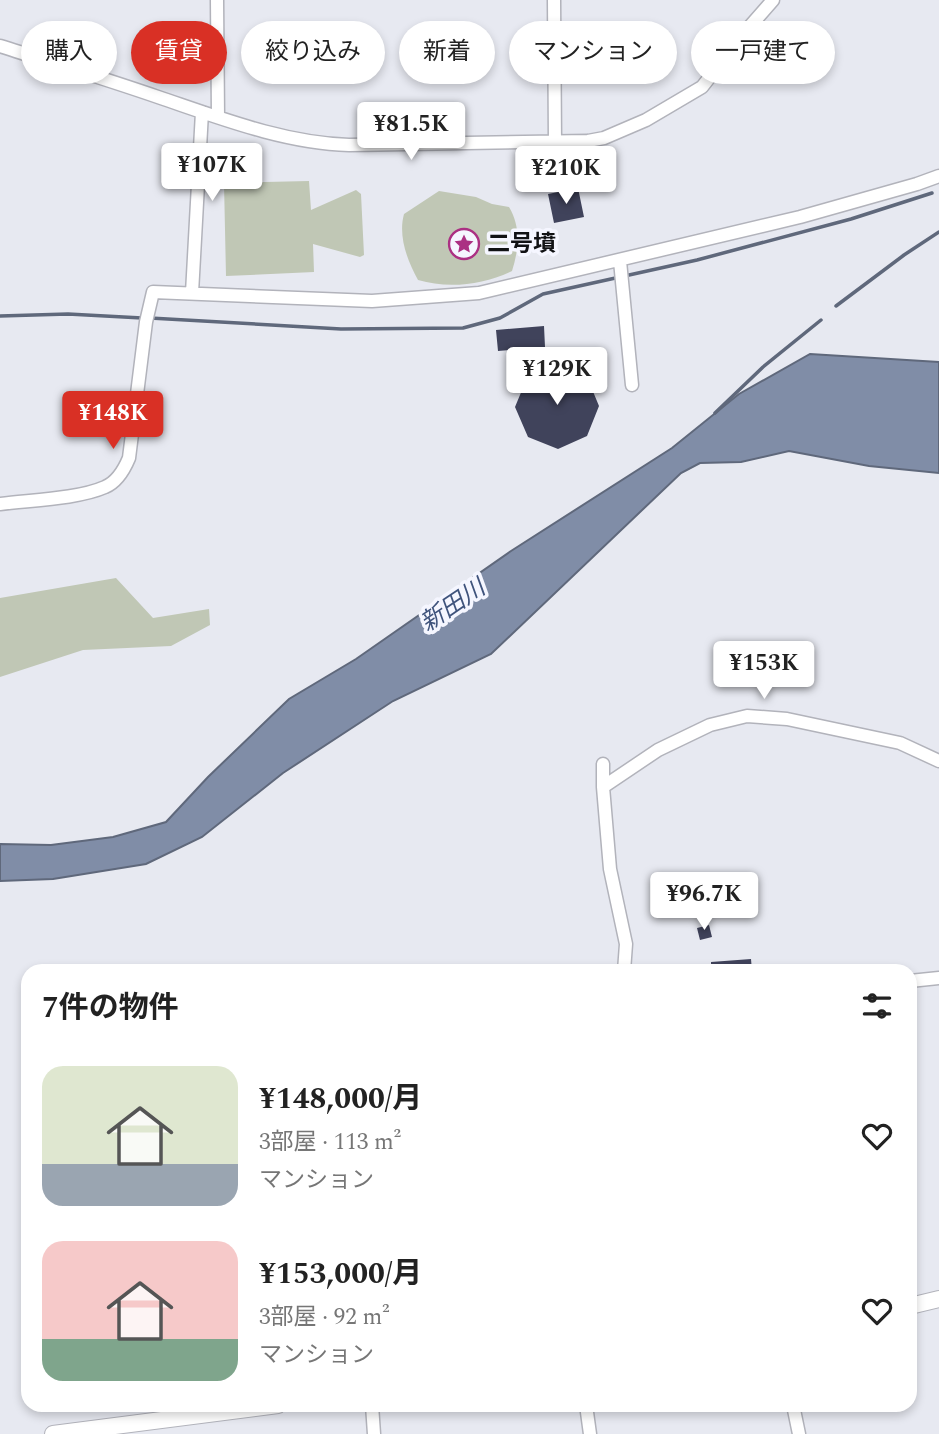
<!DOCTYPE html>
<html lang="ja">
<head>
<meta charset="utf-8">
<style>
	:root { --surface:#fff; --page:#f2f2f2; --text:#222; --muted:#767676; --accent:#d93025 }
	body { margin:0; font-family:Spectral,"Noto Sans JP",serif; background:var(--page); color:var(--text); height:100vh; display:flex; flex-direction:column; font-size:26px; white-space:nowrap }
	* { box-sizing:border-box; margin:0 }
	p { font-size:23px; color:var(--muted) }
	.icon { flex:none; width:38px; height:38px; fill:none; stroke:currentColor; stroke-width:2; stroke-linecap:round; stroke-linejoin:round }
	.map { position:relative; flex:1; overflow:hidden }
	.details { position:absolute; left:21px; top:964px; width:896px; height:448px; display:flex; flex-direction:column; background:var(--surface); border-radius:21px; box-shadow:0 4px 10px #0003 }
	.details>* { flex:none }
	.hud { position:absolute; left:21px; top:21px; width:898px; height:63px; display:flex; gap:14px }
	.price { position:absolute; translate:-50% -60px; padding:0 16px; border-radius:7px; background:#fff; color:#222; font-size:23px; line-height:46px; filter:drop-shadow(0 2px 4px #0008) }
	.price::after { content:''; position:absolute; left:50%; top:42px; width:21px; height:16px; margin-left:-10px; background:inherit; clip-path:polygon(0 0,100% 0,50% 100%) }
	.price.current { background:var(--accent); color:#fff }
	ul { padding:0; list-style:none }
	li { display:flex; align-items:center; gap:21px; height:175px; padding:0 21px }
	li span { display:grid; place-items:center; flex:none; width:196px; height:140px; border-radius:21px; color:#555 }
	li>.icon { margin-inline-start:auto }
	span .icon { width:84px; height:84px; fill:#fffc; stroke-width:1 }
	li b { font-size:30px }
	h2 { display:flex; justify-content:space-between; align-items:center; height:84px; padding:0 21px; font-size:30px }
	.chip { padding:0 24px; border-radius:32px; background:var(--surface); box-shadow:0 4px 10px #0003; font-size:24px; line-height:63px }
	.chip.current { background:var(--accent); color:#fff }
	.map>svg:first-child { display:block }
	.green { fill:#c0c7b5 }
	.water { fill:#808da7; stroke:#5f687b; stroke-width:2 }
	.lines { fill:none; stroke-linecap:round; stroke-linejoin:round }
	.stream { stroke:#5f687b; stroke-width:3.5 }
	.building { fill:#40435b }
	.minor-casing { stroke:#b2b3bb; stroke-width:15 }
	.tertiary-casing { stroke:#b2b3bb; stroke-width:18 }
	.minor { stroke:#fff; stroke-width:12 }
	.tertiary { stroke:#fff; stroke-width:16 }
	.labels { text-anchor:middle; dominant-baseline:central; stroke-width:7; stroke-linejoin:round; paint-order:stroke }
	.poi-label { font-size:23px; font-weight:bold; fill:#111214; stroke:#f5f6ff; text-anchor:start }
	.water-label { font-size:24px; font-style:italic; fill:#3f537c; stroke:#f5f6ff }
</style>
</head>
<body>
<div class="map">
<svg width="939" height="1434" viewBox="0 0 939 1434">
	<rect width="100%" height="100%" fill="#e7e9f1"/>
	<path class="green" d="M309 181 311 210 356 190 361 194 364 255 360 257 313 244 314 272 226 276 224 183Z
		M439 191 476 197 492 204 509 207C521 227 519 249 512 271 483 285 448 289 418 280 407 260 398 236 404 214Z
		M116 578 153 618 209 609 210 625 171 646 83 650 0 677V598Z"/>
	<path class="water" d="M810 354 939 362V473L869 466 789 451 741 462 700 463 681 473 491 654 393 701 283 773 202 837 146 864 53 879 0 881V844L51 845 113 837 166 822 208 777 289 699 356 659 511 551 672 448 739 394Z"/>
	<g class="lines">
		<path class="stream" d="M836 306 904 255 939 232
			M0 316 68 314 142 318
			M150 318 341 329 463 328 500 318 543 294 697 260 851 219 932 193
			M715 413 763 367 821 320"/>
	</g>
	<path class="building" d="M578 188 584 217 554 223 548 194Z
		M544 326 545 347 498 351 496 330Z
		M557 365 587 377 599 406 587 436 558 449 528 437 515 407 527 378Z
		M709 925 712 937 700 940 697 928Z
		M751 959 752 971H711V962Z"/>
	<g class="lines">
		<g class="minor-casing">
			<path id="minor" d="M217 0 218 116
				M554 0 555 143
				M0 46C53 63 106 79 158 97 220 118 284 143 349 145L588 141 604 138 646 120 702 87 745 32 773 0
				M620 261 632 385
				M192 293 202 112
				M0 504C30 500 78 499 105 487 117 482 124 470 129 458L146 322 153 292 372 301 479 293 800 217 917 184 939 176
				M603 764V787L610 869 626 944 624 971
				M603 787 658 750 710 725 747 716 787 719 900 743 939 761
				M910 981 939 978
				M372 1405 374 1434
				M586 1405 590 1434
				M793 1405 799 1434"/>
		</g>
		<g class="tertiary-casing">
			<path id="tertiary" d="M910 1306 939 1299
				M53 1434 278 1405"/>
		</g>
		<use href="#minor" class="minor"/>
		<use href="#tertiary" class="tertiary"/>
	</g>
	<defs>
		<g id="sight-ring" transform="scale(1.575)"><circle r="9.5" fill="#f5f6ff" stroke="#ab3083" stroke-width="1.5"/><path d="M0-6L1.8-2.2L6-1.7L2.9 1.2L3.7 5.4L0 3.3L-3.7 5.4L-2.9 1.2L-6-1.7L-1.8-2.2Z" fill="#ab3083"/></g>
	</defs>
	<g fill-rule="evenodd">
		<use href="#sight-ring" x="464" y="244"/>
	</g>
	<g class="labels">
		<g class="poi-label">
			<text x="487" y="244">二号墳</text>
		</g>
		<g class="water-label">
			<text transform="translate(453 606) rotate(-34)">新田川</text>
		</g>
	</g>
</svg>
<b class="price" style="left:411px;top:162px">¥81.5K</b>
<b class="price" style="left:212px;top:203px">¥107K</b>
<b class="price" style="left:566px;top:206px">¥210K</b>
<b class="price" style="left:557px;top:407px">¥129K</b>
<b class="price current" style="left:113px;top:451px">¥148K</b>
<b class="price" style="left:764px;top:701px">¥153K</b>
<b class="price" style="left:704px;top:932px">¥96.7K</b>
<div class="hud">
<a class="chip">購入</a>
<a class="chip current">賃貸</a>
<a class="chip">絞り込み</a>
<a class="chip">新着</a>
<a class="chip">マンション</a>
<a class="chip">一戸建て</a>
</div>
<section class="details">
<h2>7件の物件<svg class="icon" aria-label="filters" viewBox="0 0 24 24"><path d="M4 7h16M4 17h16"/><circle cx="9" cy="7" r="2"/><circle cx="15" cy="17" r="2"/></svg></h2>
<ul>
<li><span style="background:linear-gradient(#dfe7d0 70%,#9aa5b1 0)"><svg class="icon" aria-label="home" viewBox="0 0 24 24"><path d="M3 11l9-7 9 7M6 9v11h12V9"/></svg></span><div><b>¥148,000/月</b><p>3部屋 · 113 m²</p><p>マンション</p></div><svg class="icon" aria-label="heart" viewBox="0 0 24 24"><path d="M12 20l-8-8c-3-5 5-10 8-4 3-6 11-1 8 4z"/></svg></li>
<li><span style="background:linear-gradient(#f6c9c9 70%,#7fa58c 0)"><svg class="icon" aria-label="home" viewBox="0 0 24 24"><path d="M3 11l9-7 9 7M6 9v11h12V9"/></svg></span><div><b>¥153,000/月</b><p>3部屋 · 92 m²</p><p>マンション</p></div><svg class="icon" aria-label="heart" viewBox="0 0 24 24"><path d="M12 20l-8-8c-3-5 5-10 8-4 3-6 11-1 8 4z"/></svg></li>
</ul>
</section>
</div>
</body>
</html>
